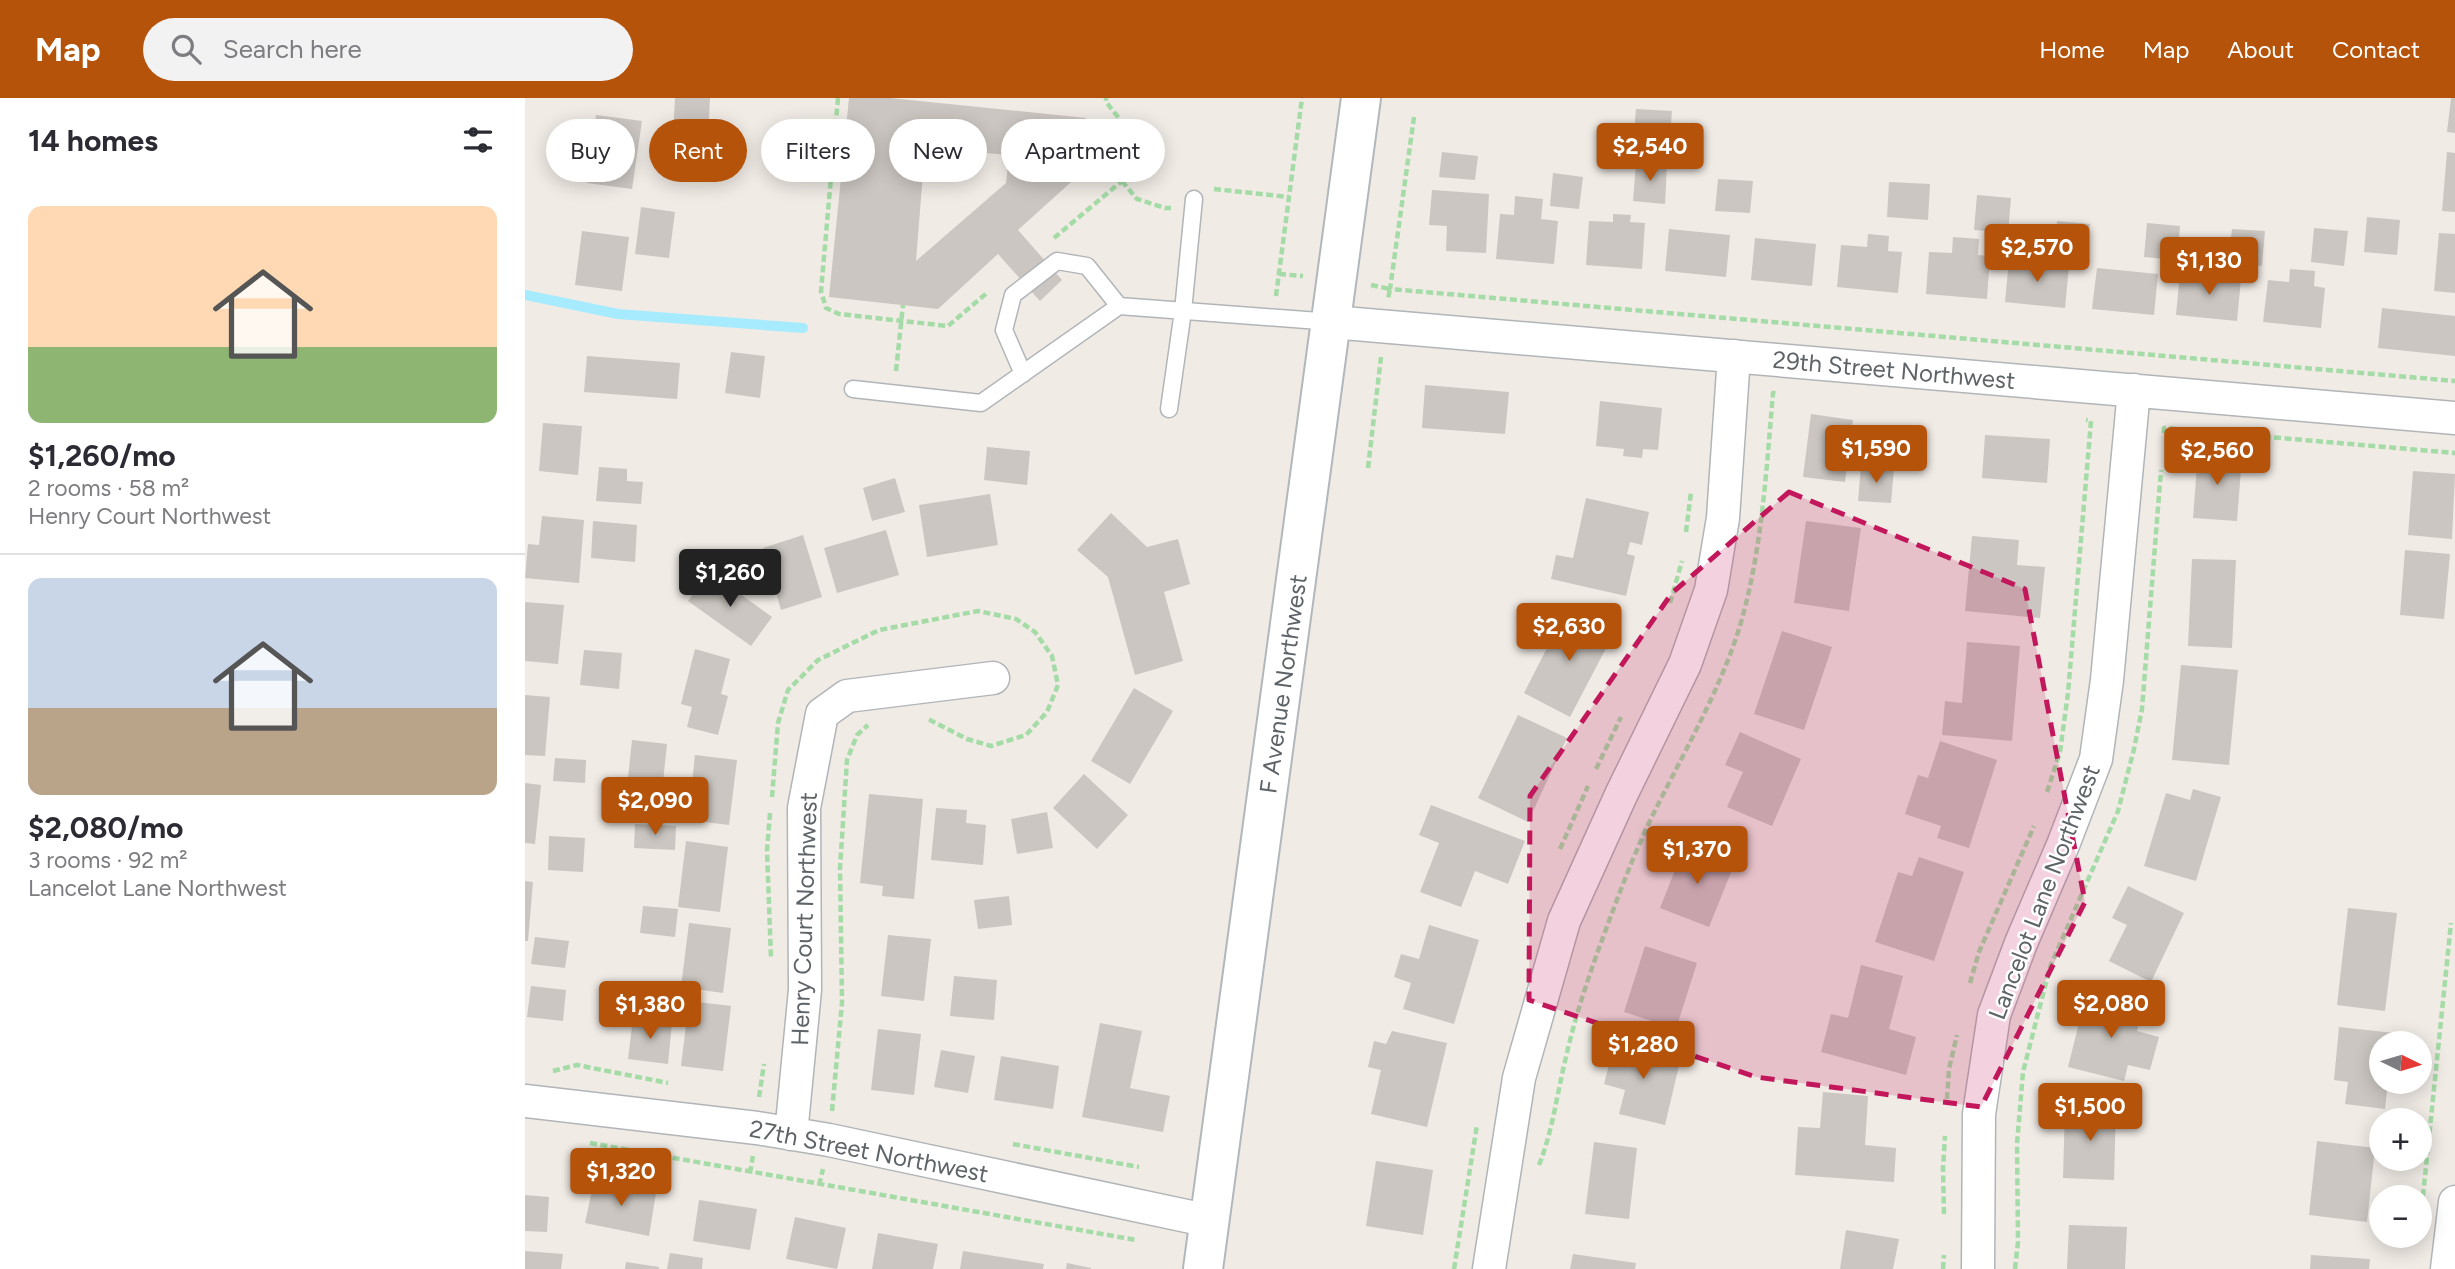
<!DOCTYPE html>
<html lang="en">
<head>
<meta charset="utf-8">
<style>
	:root { --surface:#fff; --page:#f2f2f3; --text:#2b2b33; --muted:#7c7c81; --line:#e1e1e2; --accent:#b45309 }
	body { margin:0; font-family:Figtree,sans-serif; background:var(--page); color:var(--text); height:100vh; display:flex; flex-direction:column; font-size:26px; white-space:nowrap }
	* { box-sizing:border-box; margin:0 }
	p { font-size:23px; color:var(--muted) }
	.icon { flex:none; width:38px; height:38px; fill:none; stroke:currentColor; stroke-width:2; stroke-linecap:round; stroke-linejoin:round }
	.map { position:relative; flex:1; overflow:hidden }
	.details { display:flex; flex-direction:column; background:var(--surface); width:525px }
	.details>* { flex:none }
	.top-card { position:absolute; left:21px; top:21px; width:665px; height:63px; display:flex; gap:14px }
	.needle { width:46px; rotate:95deg }
	.tools { position:absolute; left:1844px; top:933px; display:grid; gap:14px }
	.tools a { display:grid; place-items:center; width:63px; height:63px; border-radius:50%; background:var(--surface); box-shadow:0 4px 18px #0003; font-size:35px }
	.price { position:absolute; translate:-50% -60px; padding:0 16px; border-radius:7px; background:var(--accent); color:#fff; font-size:23px; line-height:46px; filter:drop-shadow(0 2px 4px #0008) }
	.price::after { content:''; position:absolute; left:50%; top:42px; width:21px; height:16px; margin-left:-10px; background:inherit; clip-path:polygon(0 0,100% 0,50% 100%) }
	.price.on { background:#222; color:#fff }
	ul { padding:0; list-style:none }
	li { display:grid; align-content:center; gap:14px; height:371px; padding:0 28px }
	li+li { border-top:2px solid var(--line) }
	li span { display:grid; place-items:center; height:217px; border-radius:14px; color:#555 }
	li>.icon { margin-inline-start:auto }
	span .icon { width:126px; height:126px; fill:#fffc; stroke-width:1 }
	li b { font-size:30px }
	h2 { display:flex; justify-content:space-between; align-items:center; height:84px; padding:0 28px; font-size:30px }
	.tag { padding:0 24px; border-radius:32px; background:var(--surface); box-shadow:0 4px 18px #0003; font-size:24px; line-height:63px }
	.tag.on { background:var(--accent); color:#fff }
	header { display:flex; align-items:center; gap:42px; box-sizing:border-box; height:98px; padding:0 35px; background:var(--accent); color:#fff }
	header strong { font-size:33px }
	nav { display:flex; gap:38px; margin-inline-start:auto; font-size:24px }
	.search { width:490px; height:63px; background:var(--page); display:flex; align-items:center; gap:18px; box-sizing:border-box; padding:0 24px; border-radius:38px; color:var(--muted); font-size:26px }
	main { display:flex; flex:1; min-height:0 }
	.map>svg:first-child { display:block }
	.lines { fill:none; stroke-linecap:round; stroke-linejoin:round }
	.stream { stroke:#a6ebff; stroke-width:10 }
	.building { fill:#cbc6c1; fill-rule:evenodd }
	.service-casing { stroke:#b1b5b8; stroke-width:19 }
	.minor-casing { stroke:#b1b5b8; stroke-width:35 }
	.secondary-casing { stroke:#b2b7bb; stroke-width:42 }
	.path { stroke:#a4dba6; stroke-width:4.5; stroke-dasharray:7 3.5; stroke-linecap:butt }
	.service { stroke:#fff; stroke-width:16 }
	.minor { stroke:#fff; stroke-width:32 }
	.secondary { stroke:#fff; stroke-width:38 }
	.marked { fill:#c2185b; fill-opacity:0.2; stroke:#c2185b; stroke-width:5; stroke-dasharray:14 9; stroke-linejoin:round }
	.labels { text-anchor:middle; dominant-baseline:central; stroke-width:5; stroke-linejoin:round; paint-order:stroke }
	.street-label { font-size:24px; fill:#5d6366; stroke:#fff }
</style>
</head>
<body>
<header>
<strong>Map</strong>
<div class="search"><svg class="icon" aria-label="search" viewBox="0 0 24 24"><circle cx="10" cy="10" r="6"/><path d="M15 15l6 6"/></svg>Search here</div>
<nav><a>Home</a><a>Map</a><a>About</a><a>Contact</a></nav>
</header>
<main>
<section class="details">
<h2>14 homes<svg class="icon" aria-label="filters" viewBox="0 0 24 24"><path d="M4 7h16M4 17h16"/><circle cx="9" cy="7" r="2"/><circle cx="15" cy="17" r="2"/></svg></h2>
<ul>
<li><span style="background:linear-gradient(#ffd9b3 65%,#8fb573 0)"><svg class="icon" aria-label="home" viewBox="0 0 24 24"><path d="M3 11l9-7 9 7M6 9v11h12V9"/></svg></span><div><b>$1,260/mo</b><p>2 rooms · 58 m²</p><p>Henry Court Northwest</p></div></li>
<li><span style="background:linear-gradient(#c9d6e8 60%,#b9a48a 0)"><svg class="icon" aria-label="home" viewBox="0 0 24 24"><path d="M3 11l9-7 9 7M6 9v11h12V9"/></svg></span><div><b>$2,080/mo</b><p>3 rooms · 92 m²</p><p>Lancelot Lane Northwest</p></div></li>
</ul>
</section>
<div class="map">
<svg width="1930" height="1171" viewBox="0 0 1930 1171">
	<rect width="100%" height="100%" fill="#f0ebe5"/>
	<g class="lines">
		<path class="stream" d="M0 197 93 216 278 230"/>
	</g>
	<path class="building" d="M150 0H185L183 40 148 38Z
		M324 0H365L561 20 555 76 493 132 537 182 515 203 473 156 413 211 304 199ZM400 50 484 57 481 85 391 163Z
		M1926 0H1930V35L1922 34Z
		M1111 11 1147 13 1144 50 1108 47Z
		M71 17 117 23 107 91 62 85Z
		M917 54 953 58 950 82 914 79Z
		M1922 54 1930 55V114L1917 113Z
		M1111 65 1142 67 1140 106 1108 103Z
		M1028 75 1058 79 1054 111 1025 108Z
		M1193 81 1228 83 1225 115 1190 113Z
		M1364 84 1405 86 1403 122 1362 119Z
		M907 92 964 96 961 155 921 153 922 128 904 127Z
		M1452 97 1486 100 1483 135 1449 132Z
		M990 98 1018 101 1016 121 1033 123 1029 166 971 161 975 116 989 117Z
		M116 109 150 114 144 160 110 156Z
		M1088 116 1106 117 1105 124 1120 125 1117 171 1061 167 1064 123 1088 124Z
		M1842 119 1875 122 1872 157 1839 154Z
		M1532 123 1565 126 1562 160 1528 157Z
		M1622 125 1655 128 1652 162 1619 159Z
		M1789 130 1823 133 1819 168 1786 164Z
		M1144 131 1205 137 1201 179 1140 173Z
		M1707 131 1740 133 1737 168 1703 165Z
		M57 133 104 139 97 193 50 187Z
		M1914 135 1930 136V195L1909 193Z
		M1343 136 1364 138 1363 153 1377 154 1373 195 1312 189 1316 147 1342 149Z
		M1428 139 1454 141 1453 157 1465 158 1462 201 1401 196 1404 154 1427 155Z
		M1230 140 1291 146 1287 188 1226 182Z
		M1484 162 1544 168 1540 210 1480 204Z
		M1572 170 1633 176 1629 217 1567 211Z
		M1765 171 1790 173 1789 188 1800 190 1796 230 1738 224 1743 182 1764 184Z
		M1655 175 1716 181 1712 223 1651 217Z
		M1857 210 1930 218V258L1853 250Z
		M206 254 240 258 235 300 200 295Z
		M62 258 155 265 152 301 59 294Z
		M900 287 984 294 980 336 897 330Z
		M1075 303 1137 310 1133 352 1118 351 1117 360 1098 358 1099 351 1071 348Z
		M1286 316 1328 322 1320 384 1278 379Z
		M18 325 57 328 53 377 14 373Z
		M1460 337 1525 341 1522 385 1457 380Z
		M462 349 505 353 502 387 459 382Z
		M1673 355 1717 359 1712 423 1668 420Z
		M1336 368 1369 371 1366 405 1333 403Z
		M74 369 102 371V383L118 384 116 406 71 403Z
		M1888 373 1930 376 1927 441 1883 437Z
		M370 380 380 414 347 423 338 390Z
		M465 396 473 447 402 459 394 407Z
		M1061 400 1124 414 1117 447 1105 444 1102 456 1110 458 1101 498 1026 481 1031 457 1048 460Z
		M586 415 622 449 653 441 665 486 639 494 658 563 610 577 583 479 552 452Z
		M17 418 59 422 54 485 0 480 3 446 14 447Z
		M68 423 112 427 110 464 66 460Z
		M1281 423 1336 430 1324 513 1269 505Z
		M361 432 374 477 312 495 299 450Z
		M278 437 297 499 256 512 238 450Z
		M1447 438 1494 442 1492 467 1520 469 1515 520 1440 513Z
		M1880 452 1925 456 1919 521 1875 517Z
		M1667 461 1711 462 1707 550 1663 548Z
		M185 474 247 519 226 548 163 503Z
		M0 504 39 507 33 566 0 563Z
		M1042 511 1089 535 1045 619 999 595Z
		M1257 533 1307 549 1279 632 1229 616Z
		M1442 544 1495 548 1487 643 1417 637 1420 603 1437 605Z
		M170 551 205 561 196 596 203 598 193 637 162 629 167 609 156 606Z
		M59 552 97 555 94 591 55 587Z
		M1656 567 1713 572 1704 667 1647 662Z
		M609 590 648 613 605 686 566 663Z
		M0 597 25 599 20 658 0 657Z
		M993 617 1042 640 1003 724 953 700Z
		M1215 634 1276 661 1247 728 1202 709 1218 674 1200 667Z
		M107 642 142 646 138 684 103 680Z
		M1415 643 1472 662 1444 750 1412 740 1416 728 1380 716 1393 677 1403 680Z
		M170 657 212 662 204 727 163 722Z
		M30 660 61 662 60 685 28 683Z
		M559 676 603 717 572 751 528 710Z
		M0 685 16 687 10 746 0 745Z
		M1668 691 1696 699 1671 783 1619 768 1641 695 1665 702Z
		M344 696 398 701 389 801 357 798 358 788 335 785Z
		M906 707 1000 743 983 786 950 773 936 809 895 794 914 745 894 737Z
		M411 710 442 712 441 725 461 727 458 767 406 762Z
		M522 714 528 750 492 756 486 721Z
		M110 726 151 728 150 752 109 750Z
		M24 738 60 740 58 774 23 772Z
		M161 743 203 749 195 814 153 809Z
		M1160 747 1209 767 1184 829 1135 810Z
		M1394 759 1439 774 1409 863 1350 844 1373 774 1387 778Z
		M0 783 8 784 3 843H0Z
		M1603 788 1659 815 1626 884 1584 863 1602 827 1587 820Z
		M484 798 487 827 453 831 449 802Z
		M118 808 153 811 150 839 115 835Z
		M1823 810 1872 815 1860 913 1812 907Z
		M164 825 206 830 198 895 156 889Z
		M904 827 954 842 929 926 878 911 886 885 869 879 876 856 894 861Z
		M363 837 406 841 399 903 356 898Z
		M10 839 44 843 40 870 6 866Z
		M1120 848 1172 865 1151 931 1099 914Z
		M1336 867 1378 878 1364 931 1391 939 1381 977 1296 954 1306 916 1323 920Z
		M429 878 472 882 469 922 425 918Z
		M6 888 41 892 38 923 2 919Z
		M1561 897 1617 911 1612 933 1634 939 1625 972 1603 967 1599 983 1543 969Z
		M164 903 206 908 198 973 156 968Z
		M108 920 147 924 143 966 103 961Z
		M575 925 617 933 605 990 645 998 638 1034 557 1019Z
		M1814 929 1869 935 1868 945H1857V984H1863L1860 1011 1820 1006 1823 984 1809 982Z
		M353 931 396 936 389 997 346 992Z
		M867 933 922 945 902 1029 846 1016 856 972 843 969 849 943 861 946Z
		M1090 943 1156 959 1140 1027 1094 1016 1100 992 1079 986Z
		M416 952 450 958 443 995 409 989Z
		M476 958 534 968 528 1011 469 1002Z
		M1298 994 1343 998 1340 1047 1371 1050 1369 1084 1270 1077 1273 1029 1295 1030Z
		M1540 1009 1591 1010 1589 1082 1538 1080Z
		M1792 1043 1850 1050 1842 1124 1784 1117Z
		M1069 1044 1112 1050 1104 1121 1060 1116Z
		M851 1063 908 1072 898 1137 841 1128Z
		M69 1083 131 1095 124 1138 60 1125Z
		M0 1097 24 1099 22 1134 0 1133Z
		M174 1102 232 1111 225 1152 168 1143Z
		M270 1119 321 1130 312 1171 261 1161Z
		M1544 1127 1602 1129 1600 1171H1542Z
		M1321 1132 1374 1141 1368 1171H1315Z
		M353 1135 413 1146 408 1171H347Z
		M0 1153 38 1156 36 1171H0Z
		M438 1153 519 1166 518 1171H435Z
		M145 1155 178 1160 177 1171H142Z
		M1048 1156 1111 1165 1110 1171H1045Z
		M1786 1157 1845 1161 1844 1171H1785Z
		M101 1164 134 1169V1171H100Z
		M542 1165 566 1170V1171H541Z"/>
	<g class="lines">
		<g class="service-casing">
			<path id="service" d="M498 276 479 232 488 197 532 163 562 168 594 208 807 224
				M328 291 456 305 594 208
				M644 311 658 213 669 101"/>
		</g>
		<g class="minor-casing">
			<path id="minor" d="M807 224 1930 320
				M0 1003 232 1030 304 1042 685 1123
				M266 1036 280 892 279 710 297 616 322 598 468 580
				M964 1171 994 980 1039 823 1096 697 1160 566 1186 492 1198 420 1209 258
				M1453 1171 1454 1016 1469 917 1496 845 1538 747 1571 661 1582 582 1609 292
				M1922 1171 1930 1104"/>
		</g>
		<g class="secondary-casing">
			<path id="secondary" d="M678 1171 836 0"/>
		</g>
		<path class="path" d="M313 0 296 193 301 210 314 216 423 228 463 194
			M889 19 865 191 1930 283
			M597 83 612 101 640 110H646
			M689 91 764 99
			M529 140 597 83 607 54 601 29 581 4V0
			M754 176 778 178
			M846 187 865 191 863 201
			M751 198 777 0
			M371 273 378 207
			M1639 335V330L1930 355
			M843 370 856 259
			M1161 434 1166 394
			M1145 505 1157 463
			M1071 671 1096 619
			M1522 694 1535 654 1543 595 1566 323 1561 322
			M247 699 253 625 263 592 293 562 354 532 453 513 491 521 510 534 527 558 533 587 522 614 501 637 466 648 442 641 403 621
			M245 715 242 752 246 860
			M1035 751 1063 688
			M1445 885 1454 854 1509 728
			M28 973 52 967 143 985
			M234 999 239 966
			M1422 1001 1424 971 1432 937
			M307 1013 317 905 315 770 322 662 332 637 343 627
			M65 1045 611 1142
			M488 1046 614 1069
			M1014 1067C1028 1032 1032 995 1041 959 1050 919 1063 880 1077 842 1091 804 1105 766 1122 729 1153 664 1192 600 1214 531 1237 455 1241 375 1248 295L1253 296
			M225 1075 228 1058
			M294 1087 298 1071
			M1898 1098 1926 825
			M1419 1116 1418 1070 1420 1038
			M929 1171 952 1027
			M1418 1171 1419 1157
			M1490 1171 1493 1144 1492 1046 1498 974 1525 869 1593 713 1609 651 1617 611 1636 372"/>
		<use href="#service" class="service"/>
		<use href="#minor" class="minor"/>
		<use href="#secondary" class="secondary"/>
	</g>
	<path class="marked" d="M1264 394 1500 491 1560 804 1456 1009 1231 979 1004 902 1005 698 1147 495Z"/>
	<g class="labels">
		<g class="street-label">
			<text transform="translate(1369 272) rotate(5)">29th Street Northwest</text>
			<text transform="translate(758 586) rotate(-82)">F Avenue Northwest</text>
			<text transform="translate(1519 794) rotate(-69)">Lancelot Lane Northwest</text>
			<text transform="translate(279 821) rotate(-88)">Henry Court Northwest</text>
			<text transform="translate(344 1053) rotate(11)">27th Street Northwest</text>
		</g>
	</g>
</svg>
<div class="tools">
<a><svg class="needle" viewBox="-14 -14 28 28"><path d="M0-13l5 13h-10z" fill="#e53935"/><path d="M0 13l5-13h-10z" fill="#7c7c81"/></svg></a>
<a>+</a>
<a>−</a>
</div>
<b class="price" style="left:1125px;top:85px">$2,540</b>
<b class="price" style="left:1512px;top:186px">$2,570</b>
<b class="price" style="left:1684px;top:199px">$1,130</b>
<b class="price" style="left:1351px;top:387px">$1,590</b>
<b class="price" style="left:1692px;top:389px">$2,560</b>
<b class="price on" style="left:205px;top:511px">$1,260</b>
<b class="price" style="left:1044px;top:565px">$2,630</b>
<b class="price" style="left:130px;top:739px">$2,090</b>
<b class="price" style="left:1172px;top:788px">$1,370</b>
<b class="price" style="left:1586px;top:942px">$2,080</b>
<b class="price" style="left:125px;top:943px">$1,380</b>
<b class="price" style="left:1118px;top:983px">$1,280</b>
<b class="price" style="left:1565px;top:1045px">$1,500</b>
<b class="price" style="left:96px;top:1110px">$1,320</b>
<div class="top-card">
<a class="tag">Buy</a>
<a class="tag on">Rent</a>
<a class="tag">Filters</a>
<a class="tag">New</a>
<a class="tag">Apartment</a>
</div>
</div>
</main>
</body>
</html>
